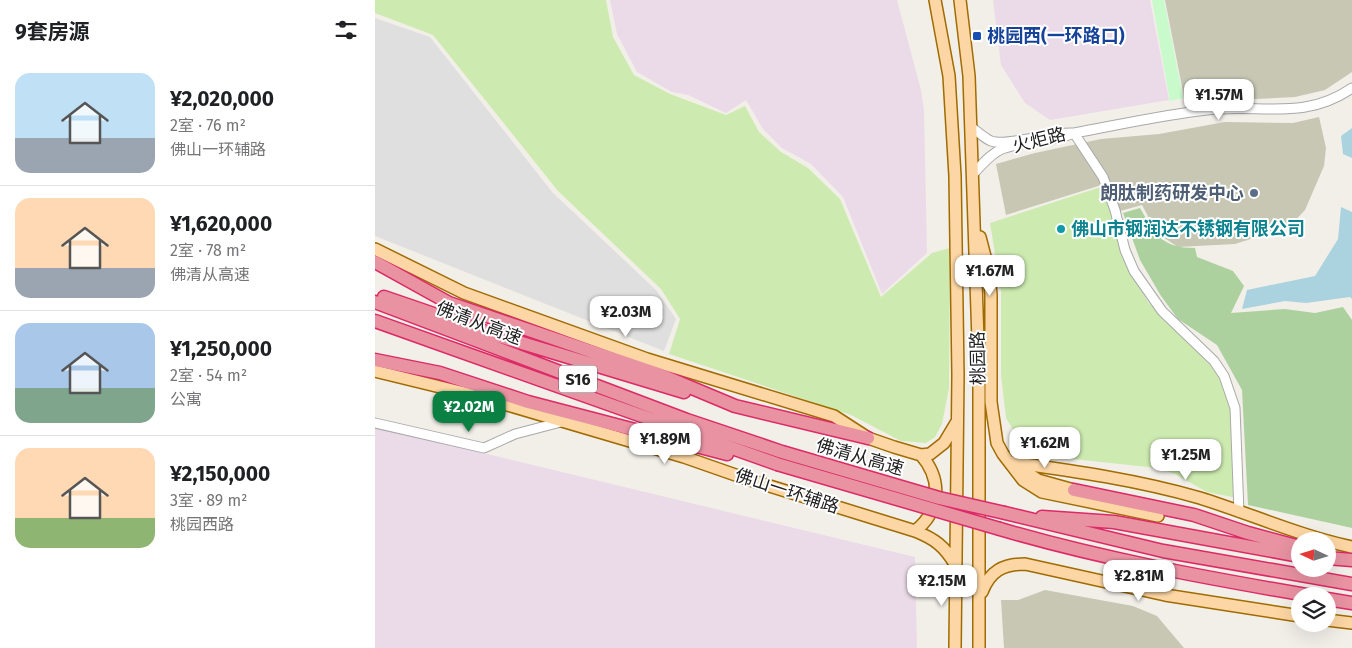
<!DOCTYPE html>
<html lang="zh">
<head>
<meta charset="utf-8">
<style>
	:root { --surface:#fff; --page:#f2f2f2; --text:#202124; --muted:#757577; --line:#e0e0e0; --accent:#0b8043 }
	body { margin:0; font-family:"Fira Sans","Noto Sans SC",sans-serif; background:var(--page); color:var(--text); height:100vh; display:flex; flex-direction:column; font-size:19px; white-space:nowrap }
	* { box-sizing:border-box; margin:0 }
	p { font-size:16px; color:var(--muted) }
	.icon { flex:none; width:28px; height:28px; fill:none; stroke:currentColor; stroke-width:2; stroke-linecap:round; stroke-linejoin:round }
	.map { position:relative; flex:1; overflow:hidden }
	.details { display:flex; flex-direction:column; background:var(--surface); width:375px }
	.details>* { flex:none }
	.needle { width:32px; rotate:274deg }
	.fabs { position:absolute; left:916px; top:532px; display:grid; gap:10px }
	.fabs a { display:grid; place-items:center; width:45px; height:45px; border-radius:50%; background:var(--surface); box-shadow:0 5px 20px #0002; font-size:25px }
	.price { position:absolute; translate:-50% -42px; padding:0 11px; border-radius:10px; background:#fff; color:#222; font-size:16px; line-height:32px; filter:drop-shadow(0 1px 2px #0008) }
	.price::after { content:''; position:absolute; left:50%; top:30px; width:15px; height:11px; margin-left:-8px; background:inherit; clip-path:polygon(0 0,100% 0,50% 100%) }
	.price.active { background:var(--accent); color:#fff }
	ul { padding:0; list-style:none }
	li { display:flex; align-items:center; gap:15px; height:125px; padding:0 15px }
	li+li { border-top:1px solid var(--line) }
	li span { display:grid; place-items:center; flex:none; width:140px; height:100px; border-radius:15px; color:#555 }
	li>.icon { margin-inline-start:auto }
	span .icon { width:60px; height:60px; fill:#fffc; stroke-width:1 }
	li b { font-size:21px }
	h2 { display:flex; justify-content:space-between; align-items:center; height:60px; padding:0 15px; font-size:21px }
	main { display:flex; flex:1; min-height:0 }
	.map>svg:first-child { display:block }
	.residential { fill:#e0dfdf }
	.industrial { fill:#ebdbe8 }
	.construction { fill:#c7c7b4 }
	.grass { fill:#cdebb0 }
	.forest { fill:#add19e }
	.park { fill:#c8facc }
	.water { fill:#aad3df }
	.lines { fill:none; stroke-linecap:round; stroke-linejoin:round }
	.minor-casing { stroke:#a9a9a9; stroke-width:11 }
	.major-casing { stroke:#a06b00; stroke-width:14 }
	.highway-casing { stroke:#dc2a67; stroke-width:15 }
	.minor { stroke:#fff; stroke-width:9 }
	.major { stroke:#fcd6a4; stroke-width:11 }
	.highway { stroke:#e892a2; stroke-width:12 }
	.highway-bridge-casing { stroke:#dc2a67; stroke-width:15; stroke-linecap:butt }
	.highway-bridge { stroke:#e892a2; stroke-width:12 }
	.transit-dot { fill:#1a4fb4; stroke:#fff; stroke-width:2 }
	.service-dot { fill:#5c6f8a; stroke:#fff; stroke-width:2 }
	.culture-dot { fill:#0f9aa8; stroke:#fff; stroke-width:2 }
	.labels { text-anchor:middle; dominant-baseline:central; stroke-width:4; stroke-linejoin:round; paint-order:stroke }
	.shield { fill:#fff; stroke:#646464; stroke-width:1 }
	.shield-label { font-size:16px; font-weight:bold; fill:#222 }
	.transit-label { font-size:18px; font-weight:bold; fill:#164399; stroke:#fff; text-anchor:start }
	.street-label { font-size:18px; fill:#222; stroke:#fff }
	.service-label { font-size:18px; font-weight:bold; fill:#4e5e75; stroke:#fff; text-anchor:end }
	.culture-label { font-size:18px; font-weight:bold; fill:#0d838f; stroke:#fff; text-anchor:start }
</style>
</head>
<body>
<main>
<section class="details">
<h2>9套房源<svg class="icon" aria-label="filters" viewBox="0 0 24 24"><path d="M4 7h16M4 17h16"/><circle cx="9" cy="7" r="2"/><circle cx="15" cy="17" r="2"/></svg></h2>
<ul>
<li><span style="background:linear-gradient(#bfe0f5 65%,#9aa5b1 0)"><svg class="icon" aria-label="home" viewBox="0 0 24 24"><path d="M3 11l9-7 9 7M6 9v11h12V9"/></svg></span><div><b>¥2,020,000</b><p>2室 · 76 m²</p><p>佛山一环辅路</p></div></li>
<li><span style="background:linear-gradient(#ffd9b3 70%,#9aa5b1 0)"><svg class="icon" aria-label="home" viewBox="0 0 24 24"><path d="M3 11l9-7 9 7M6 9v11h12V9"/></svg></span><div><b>¥1,620,000</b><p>2室 · 78 m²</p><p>佛清从高速</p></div></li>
<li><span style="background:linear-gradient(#a9c7e8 65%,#7fa58c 0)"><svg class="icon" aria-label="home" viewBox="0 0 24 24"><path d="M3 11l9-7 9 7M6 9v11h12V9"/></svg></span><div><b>¥1,250,000</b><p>2室 · 54 m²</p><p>公寓</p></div></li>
<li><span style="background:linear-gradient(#ffd9b3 70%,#8fb573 0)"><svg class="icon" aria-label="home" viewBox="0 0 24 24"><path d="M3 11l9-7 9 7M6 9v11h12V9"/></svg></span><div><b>¥2,150,000</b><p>3室 · 89 m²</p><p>桃园西路</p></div></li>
</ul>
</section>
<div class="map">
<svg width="977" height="648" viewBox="0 0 977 648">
	<rect width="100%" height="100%" fill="#f2efe9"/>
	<path class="residential" d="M0 18 55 37 178 193 281 290 301 319 289 351 0 236Z"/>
	<path class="industrial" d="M235 0H522L546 90 549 110 552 253 507 294 468 197 436 164 407 148 388 129 371 100 351 113 313 95 297 92 262 72 242 34Z
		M618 0H775L794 100 675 120 650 103 626 65Z
		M0 427 540 557 542 648H0Z"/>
	<path class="construction" d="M790 0H977V72L950 90 920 97 880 99 844 95 809 97Z
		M944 117 951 148 949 166 930 210 914 227 860 244 803 247 782 233 767 205 745 211 736 182 631 215 621 164 660 153 726 139 784 134 850 122 918 123Z
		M670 590 758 606 782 616 809 648H629L626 600H643Z"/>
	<path class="grass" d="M0 0H231L238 37 259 75 295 94 351 115 370 106 384 132 406 152 433 168 465 199 506 297 557 253 575 248 574 388 567 424 560 437 551 443 526 441 476 415 294 354 305 319 286 289 183 191 58 35 0 13Z
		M729 186 762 283 773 302 845 375 858 409 862 498 832 492 800 474 782 468 670 456 646 443 631 418 626 375V291L615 223Z"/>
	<path class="forest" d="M765 208C781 235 787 248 820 248L822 257 858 271 869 286 856 313 910 309 940 313 968 307 977 320V528L873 505 867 390 842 345 803 319 786 296 765 260 748 213Z"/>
	<path class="park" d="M777 0H789L808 98 795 101Z"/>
	<path class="water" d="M977 128V158L968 154 966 136Z
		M966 207 977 212V299L975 297 931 303 910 301 867 309 872 290 940 276 963 239Z"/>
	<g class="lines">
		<g class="minor-casing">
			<path id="minor" d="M596 127C602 131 609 138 616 141 631 147 677 131 699 133 676 143 650 140 627 149 615 154 607 165 598 174
				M0 423 109 448 140 434 186 422
				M864 512 860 408 849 376 839 361 787 311 759 271 750 250 740 210 728 177 699 133C743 125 787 115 832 110 883 103 928 122 977 88"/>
		</g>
		<g class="major-casing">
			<path id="major" d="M560 0 574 76 580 176 583 375 580 648
				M585 0 594 76 604 370V648
				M605 237 614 272 616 295V402L622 443 628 454 648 480 667 492 783 516
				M0 249 89 293 272 359 459 416 493 438 519 447 546 455 555 454 569 443 581 423
				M0 371 102 396 309 457 372 479 540 531C560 539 569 546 580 564
				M635 462C699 471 763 480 825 498 876 514 925 536 977 547
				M641 465 663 480 699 490
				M540 531C566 511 567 479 546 455
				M607 592C615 571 628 564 650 564L790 595 925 616
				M952 620 977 623"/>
		</g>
		<g class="highway-casing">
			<path id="highway" d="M0 262 74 303 286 375 360 406 493 438
				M9 297 117 334 309 392
				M0 302 312 420 407 452
				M0 321 402 464
				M0 360 65 373 153 402 352 454
				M699 490 819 515 873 533 925 547
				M630 513 788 551 977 584
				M667 517 739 522 925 556
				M625 529C727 559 832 578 937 596
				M952 558 977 560
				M952 599 977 603"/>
		</g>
		<use href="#minor" class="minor"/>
		<use href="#major" class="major"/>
		<use href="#highway" class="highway"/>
		<g class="highway-bridge-casing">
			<path id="highway-bridge" d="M407 452 564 498 630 513
				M402 464 625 529"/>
		</g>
		<use href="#highway-bridge" class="highway-bridge"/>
	</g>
	<rect class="transit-dot" x="597" y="31" width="10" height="10" rx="2.5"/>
	<circle class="service-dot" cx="879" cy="193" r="5"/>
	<circle class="culture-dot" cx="686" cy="229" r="5"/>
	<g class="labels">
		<rect class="shield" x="184" y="365.5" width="38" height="27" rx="4"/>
		<g class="shield-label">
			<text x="203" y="379">S16</text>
		</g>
		<g class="transit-label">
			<text x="612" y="36">桃园西(一环路口)</text>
		</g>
		<g class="street-label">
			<text transform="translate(664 140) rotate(-14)">火炬路</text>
			<text transform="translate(104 323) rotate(21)">佛清从高速</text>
			<text transform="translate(603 358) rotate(-91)">桃园路</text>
			<text transform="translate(485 457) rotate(16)">佛清从高速</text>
			<text transform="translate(412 491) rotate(18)">佛山一环辅路</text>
		</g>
		<g class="service-label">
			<text x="869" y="193">朗肽制药研发中心</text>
		</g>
		<g class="culture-label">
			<text x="696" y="229">佛山市钢润达不锈钢有限公司</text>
		</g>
	</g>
</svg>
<div class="fabs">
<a><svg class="needle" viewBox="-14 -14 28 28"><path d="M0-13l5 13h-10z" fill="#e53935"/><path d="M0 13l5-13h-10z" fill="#757577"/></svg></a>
<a><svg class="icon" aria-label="layers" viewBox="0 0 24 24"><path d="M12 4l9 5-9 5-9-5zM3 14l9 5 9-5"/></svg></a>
</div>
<b class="price" style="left:844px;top:121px">¥1.57M</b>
<b class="price" style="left:615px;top:297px">¥1.67M</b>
<b class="price" style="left:251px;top:338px">¥2.03M</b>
<b class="price active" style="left:94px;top:433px">¥2.02M</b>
<b class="price" style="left:290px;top:465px">¥1.89M</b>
<b class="price" style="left:670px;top:469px">¥1.62M</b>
<b class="price" style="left:811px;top:481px">¥1.25M</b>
<b class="price" style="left:764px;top:602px">¥2.81M</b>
<b class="price" style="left:567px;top:607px">¥2.15M</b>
</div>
</main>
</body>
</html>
